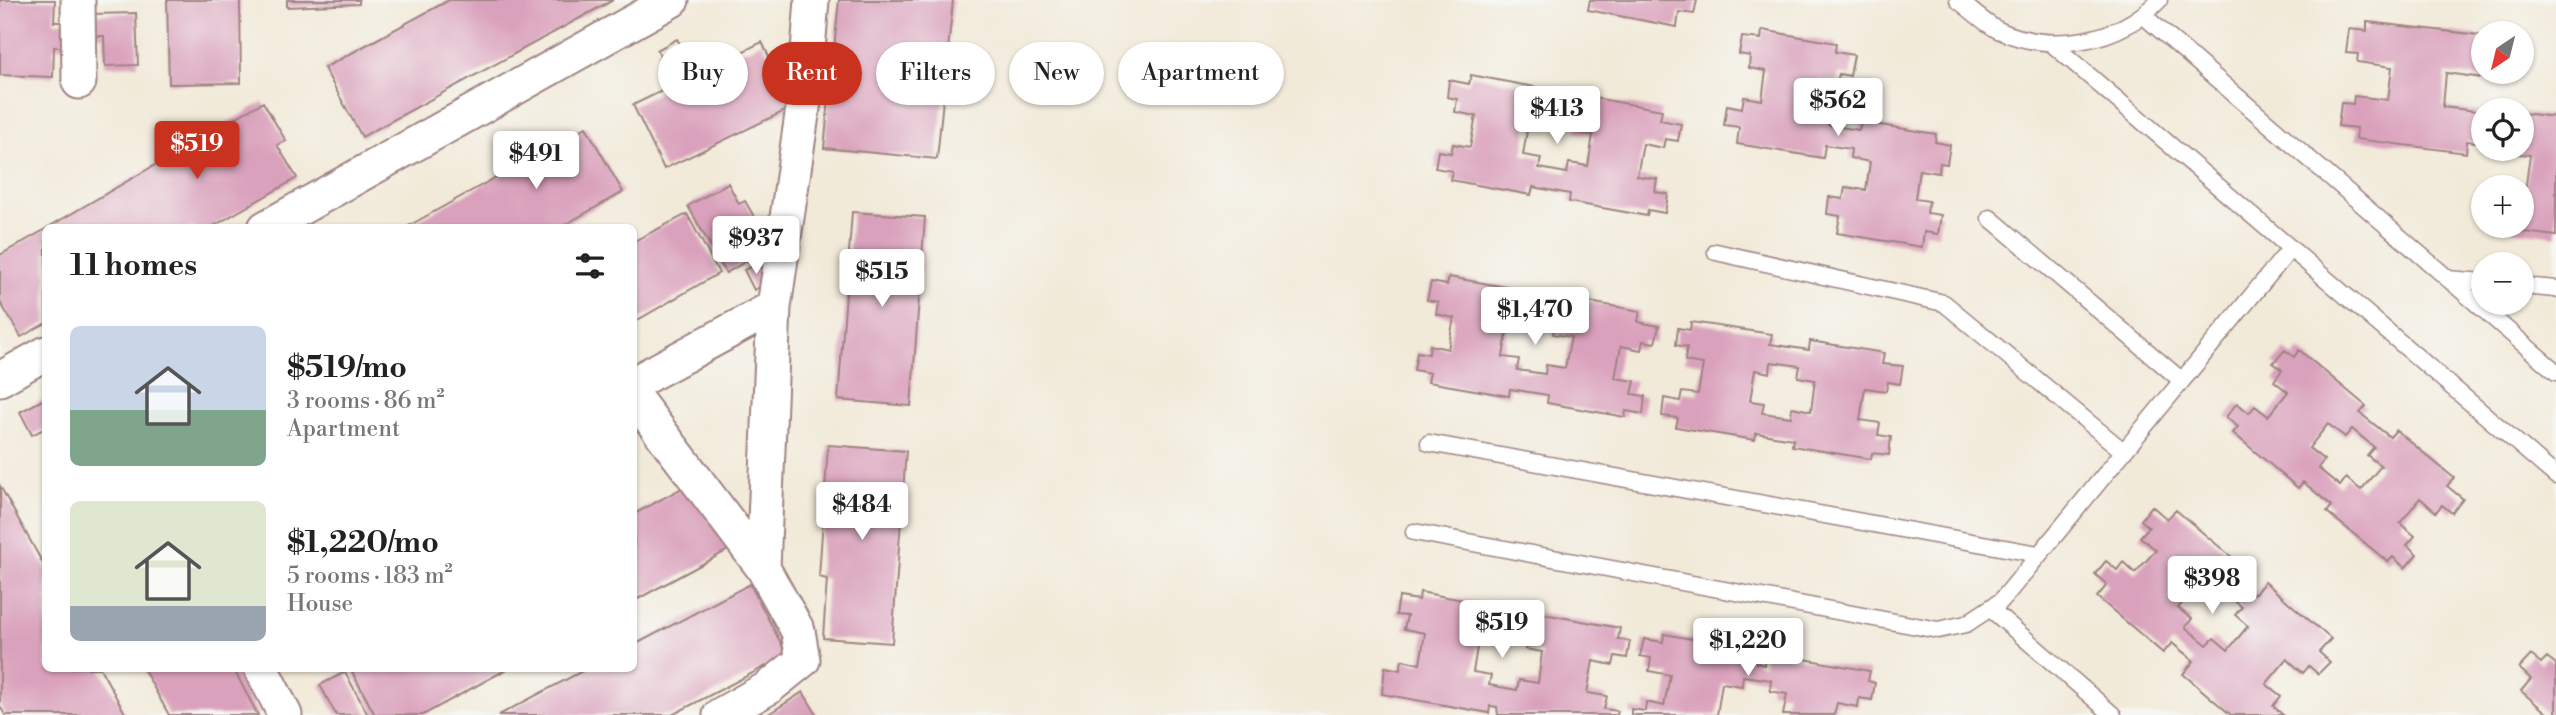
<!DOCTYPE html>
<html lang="en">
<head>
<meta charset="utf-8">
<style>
	:root { --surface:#fff; --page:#f2f2f2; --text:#222; --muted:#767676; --accent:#c8321e }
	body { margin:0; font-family:"Libre Bodoni",serif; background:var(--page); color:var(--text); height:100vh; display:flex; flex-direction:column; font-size:26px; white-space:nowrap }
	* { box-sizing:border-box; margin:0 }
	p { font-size:23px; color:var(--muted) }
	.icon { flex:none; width:38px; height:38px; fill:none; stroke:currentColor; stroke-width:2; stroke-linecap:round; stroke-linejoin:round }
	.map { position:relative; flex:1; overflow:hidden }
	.sheet { position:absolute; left:42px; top:224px; width:595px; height:448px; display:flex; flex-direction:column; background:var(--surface); border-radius:10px; box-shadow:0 2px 5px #0004 }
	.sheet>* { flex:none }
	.banner { position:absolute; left:658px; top:42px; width:665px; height:63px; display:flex; gap:14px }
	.needle { width:46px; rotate:215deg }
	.fabs { position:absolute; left:2471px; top:21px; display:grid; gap:14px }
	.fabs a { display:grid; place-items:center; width:63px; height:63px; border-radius:50%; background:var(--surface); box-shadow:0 2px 5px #0004; font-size:35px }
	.price { position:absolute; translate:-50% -60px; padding:0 16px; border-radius:7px; background:#fff; color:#222; font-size:23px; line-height:46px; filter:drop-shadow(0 2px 4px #0008) }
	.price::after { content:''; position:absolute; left:50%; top:42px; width:21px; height:16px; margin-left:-10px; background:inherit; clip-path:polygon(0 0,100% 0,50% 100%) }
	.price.selected { background:var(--accent); color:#fff }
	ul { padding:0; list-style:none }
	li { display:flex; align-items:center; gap:21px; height:175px; padding:0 28px }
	li span { display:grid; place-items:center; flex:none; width:196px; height:140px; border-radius:10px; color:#555 }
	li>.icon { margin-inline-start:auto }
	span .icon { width:84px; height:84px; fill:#fffc; stroke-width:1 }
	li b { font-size:30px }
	h2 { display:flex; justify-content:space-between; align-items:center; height:84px; padding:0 28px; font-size:30px }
	.chip { padding:0 24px; border-radius:32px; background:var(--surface); box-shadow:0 2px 5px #0004; font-size:24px; line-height:63px }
	.chip.selected { background:var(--accent); color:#fff }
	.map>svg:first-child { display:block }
	.building { fill:#daa1bc; fill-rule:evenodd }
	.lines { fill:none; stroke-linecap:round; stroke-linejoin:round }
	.service-casing { stroke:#9e8482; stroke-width:19 }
	.minor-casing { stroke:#9e8482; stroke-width:37 }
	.service { stroke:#fff; stroke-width:16 }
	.minor { stroke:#fff; stroke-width:33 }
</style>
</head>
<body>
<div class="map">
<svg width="2556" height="715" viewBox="0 0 2556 715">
	<rect width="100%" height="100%" fill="#f6f6f2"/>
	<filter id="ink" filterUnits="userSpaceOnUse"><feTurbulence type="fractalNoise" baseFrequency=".0143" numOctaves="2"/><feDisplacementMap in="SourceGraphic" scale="14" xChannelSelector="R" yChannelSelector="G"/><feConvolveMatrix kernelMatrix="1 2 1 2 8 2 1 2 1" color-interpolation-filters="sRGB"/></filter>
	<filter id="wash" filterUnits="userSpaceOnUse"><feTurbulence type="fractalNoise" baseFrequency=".00686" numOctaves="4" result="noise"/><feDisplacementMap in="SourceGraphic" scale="28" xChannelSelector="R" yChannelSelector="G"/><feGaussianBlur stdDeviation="1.57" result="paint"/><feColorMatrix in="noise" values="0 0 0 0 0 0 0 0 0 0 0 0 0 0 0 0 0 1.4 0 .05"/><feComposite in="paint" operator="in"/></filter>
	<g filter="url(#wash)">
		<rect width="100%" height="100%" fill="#f2ead9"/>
		<g id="blocks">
			<path class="building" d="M0 0H55L54 22H66V47H54L53 77 0 75Z
				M167 0H240L241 83 169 84Z
				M287 0H359V4L287 7Z
				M449 0H613L362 137 324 68Z
				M839 0H953L937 159 824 148Z
				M1590 0H1697L1694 14 1679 12 1677 27 1588 10Z
				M136 13 138 65 105 66 104 36H93L92 14Z
				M2367 22 2479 35 2478 46 2483 47V78L2446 73 2443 107 2477 111 2476 118 2483 119V143L2467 141 2466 153 2356 139 2357 128 2338 126 2341 103 2353 104 2354 96 2388 100 2392 67 2357 62 2358 54 2346 53 2349 29 2367 31Z
				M1762 30 1836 43 1835 52 1854 55 1850 76 1839 74 1837 82 1820 80 1815 110 1830 113 1828 125 1859 130 1861 122 1936 134 1935 142 1950 145 1947 164 1940 163 1939 173 1919 170 1915 199 1929 201 1927 213 1941 215 1938 234 1924 232 1922 247 1837 233 1840 216 1827 214 1829 197 1843 199 1845 187 1866 190 1870 162 1850 158 1851 149 1825 145 1823 158 1737 144 1739 127 1724 125 1727 105 1742 108 1744 97 1762 100 1766 71 1749 68 1750 56 1739 54 1742 37 1761 39Z
				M677 39 685 52 664 63 657 50Z
				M762 42 793 107 664 169 633 105Z
				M1471 75 1545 89 1544 97 1587 106 1589 97 1662 110 1660 120 1681 124 1678 141 1665 139 1663 148 1643 144 1637 176 1657 179 1655 192 1668 194 1665 213 1648 210 1647 216 1569 202 1570 194 1533 187 1531 195 1450 180 1452 171 1435 168 1438 151 1451 153 1453 144 1470 147 1476 116 1455 112 1457 99 1447 97 1449 80 1469 84ZM1550 117 1578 122 1576 132 1593 135 1588 166 1569 163 1567 173 1539 168 1541 158 1523 155 1528 124 1548 128Z
				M263 102 286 141 277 145 297 178 210 228H47Z
				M2522 113 2556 117V236L2494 228 2522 226V191H2525L2530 155 2496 152V149H2522Z
				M586 127 623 192 559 228H405Z
				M728 183 739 204 745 201 759 225 753 228 765 250 726 273 688 206Z
				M852 212 925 217 911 406 838 400Z
				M687 214 719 273 634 322V241Z
				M46 229V323L21 337 0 302V255Z
				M759 263 768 283 754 290 744 270Z
				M1449 277 1523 290 1522 300 1565 307 1567 298 1640 311 1638 322 1659 326 1655 343 1643 341 1641 350 1621 346 1615 378 1635 381 1632 394 1645 396 1643 414 1626 411 1625 417 1547 403 1548 395 1510 389 1509 396 1428 382 1430 373 1414 370 1417 352 1429 354 1430 345 1448 349 1454 318 1436 314 1438 302 1427 300 1431 282 1447 285ZM1527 319 1555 323 1553 334 1571 337 1565 368 1546 365 1545 374 1517 370 1519 359 1503 357 1508 326 1526 329Z
				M1691 322 1772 334 1770 344 1809 350 1810 341 1884 353 1882 364 1903 366 1900 384 1888 382 1886 391 1865 388 1860 420 1880 423 1878 435 1891 437 1889 455 1872 453 1871 459 1792 446 1793 439 1756 433 1755 440 1676 427 1678 418 1662 416 1664 398 1680 401 1682 392 1698 394 1703 364 1685 361 1687 347 1676 345 1678 328 1690 330ZM1771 362 1800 366 1798 377 1815 380 1811 411 1792 407 1791 417 1762 413 1764 403 1750 401 1755 370 1770 373Z
				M2285 350 2294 357 2299 350 2366 406 2360 413 2390 437 2396 430 2454 478 2447 486 2463 499 2452 513 2442 505 2436 512 2420 498 2400 523 2415 536 2407 545 2417 554 2405 568 2393 557 2388 562 2327 512 2332 506 2303 482 2298 488 2233 433 2238 427 2226 417 2237 403 2249 413 2255 406 2268 416 2288 392 2274 381 2282 370 2273 363ZM2328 424 2345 437 2352 429 2374 447 2367 455 2381 466 2361 490 2346 478 2340 486 2318 468 2324 460 2309 448Z
				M46 398V428L32 435 20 412Z
				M828 445 906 451 892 643 823 638 827 579 819 577Z
				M693 482 730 549 634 601V514Z
				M0 486 46 569V668H100L126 715H5L0 706Z
				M2152 506 2167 519 2176 510 2241 565 2232 575 2254 594 2265 582 2331 639 2319 652 2330 662 2318 674 2309 666 2303 673 2287 659 2266 684 2281 696 2273 706 2283 715H2231L2183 674 2194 661 2172 643 2163 653 2097 597 2107 585 2095 574 2106 561 2117 570 2123 562 2135 573 2156 550 2140 537 2149 527 2141 520ZM2198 584 2213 597 2220 589 2242 607 2235 615 2248 626 2228 650 2214 638 2207 645 2185 627 2192 619 2178 608Z
				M750 584 787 655 672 715H499L588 668H634V645Z
				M1420 592 1495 606 1494 615 1536 622 1538 613 1620 628 1618 639 1630 641 1627 658 1615 656 1613 665 1593 661 1587 693 1607 696 1604 709 1618 711 1617 715H1498L1497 707 1490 706 1489 713 1382 694 1385 667 1400 670 1402 660 1420 664 1425 633 1404 629 1407 616 1396 615 1399 597 1419 600ZM1499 634 1527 639 1525 649 1542 652 1538 683 1519 680 1517 690 1489 685 1491 675 1473 672 1478 641 1498 644Z
				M1664 634 1758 651 1756 663 1764 665 1766 652 1870 671 1868 681 1875 683 1872 700 1859 698 1858 707 1837 703 1834 715H1783L1787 694 1770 691 1771 680 1743 676 1742 686 1722 683 1717 715H1631V709L1645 711 1646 702 1664 706 1670 675 1649 671 1651 658 1640 656 1644 639 1663 642Z
				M2531 655 2541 663 2547 657 2556 664V715H2549L2521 691 2531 679 2519 668Z
				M143 668H233L258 715H169Z
				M350 668H509L423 715H375Z
				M345 672 368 715H336L320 685Z
				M803 692 817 715H767Z"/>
		</g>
	</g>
	<g filter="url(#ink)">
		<use href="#blocks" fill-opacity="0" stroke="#9e8482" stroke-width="2"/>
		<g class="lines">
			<g class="service-casing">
				<path id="service" d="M1958 0C1970 9 1984 23 1998 30 2051 54 2119 43 2159 0
					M2144 16 2556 372
					M2051 43 2556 476
					M1990 218 2181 380
					M1716 252 1944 303 2123 451
					M2448 279 2483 282
					M2522 286 2556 289
					M1429 443 2038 554
					M1414 532 1938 630 1966 624 2001 601 2291 248
					M1992 610 2113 715"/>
			</g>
			<g class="minor-casing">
				<path id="minor" d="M78 0 79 82
					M265 228 672 0
					M0 379 46 353
					M634 383 774 307
					M634 397 763 568
					M261 668 285 715
					M720 715 768 688 803 660 798 631 763 568 774 307 804 101 812 0"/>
			</g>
			<use href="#service" class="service"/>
			<use href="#minor" class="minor"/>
		</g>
	</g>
</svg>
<div class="fabs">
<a><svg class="needle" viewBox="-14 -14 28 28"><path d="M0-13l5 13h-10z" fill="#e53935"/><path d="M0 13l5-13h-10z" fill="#767676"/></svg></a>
<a><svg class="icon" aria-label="locate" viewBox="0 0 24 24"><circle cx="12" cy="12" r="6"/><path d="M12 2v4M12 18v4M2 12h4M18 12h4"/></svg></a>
<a>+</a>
<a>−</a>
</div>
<b class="price" style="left:1838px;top:138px">$562</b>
<b class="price" style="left:1557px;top:146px">$413</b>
<b class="price selected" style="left:197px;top:181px">$519</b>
<b class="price" style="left:536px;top:191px">$491</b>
<b class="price" style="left:756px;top:276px">$937</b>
<b class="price" style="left:882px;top:309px">$515</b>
<b class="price" style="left:1535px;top:347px">$1,470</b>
<b class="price" style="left:862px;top:542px">$484</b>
<b class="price" style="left:2212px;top:616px">$398</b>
<b class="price" style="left:1502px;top:660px">$519</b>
<b class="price" style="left:1748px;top:678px">$1,220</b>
<div class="banner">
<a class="chip">Buy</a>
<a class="chip selected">Rent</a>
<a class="chip">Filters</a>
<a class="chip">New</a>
<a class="chip">Apartment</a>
</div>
<section class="sheet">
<h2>11 homes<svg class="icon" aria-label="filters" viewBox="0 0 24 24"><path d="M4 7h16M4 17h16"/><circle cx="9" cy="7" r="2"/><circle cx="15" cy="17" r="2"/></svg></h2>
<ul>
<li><span style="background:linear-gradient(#c9d6e8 60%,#7fa58c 0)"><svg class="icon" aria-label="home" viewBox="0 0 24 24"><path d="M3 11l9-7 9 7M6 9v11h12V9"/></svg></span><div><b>$519/mo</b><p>3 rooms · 86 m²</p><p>Apartment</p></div></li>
<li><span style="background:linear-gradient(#dfe7d0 75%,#9aa5b1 0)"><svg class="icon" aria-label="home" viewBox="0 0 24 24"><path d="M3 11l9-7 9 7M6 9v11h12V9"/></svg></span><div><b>$1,220/mo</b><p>5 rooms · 183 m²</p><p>House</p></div></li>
</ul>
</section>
</div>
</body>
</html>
